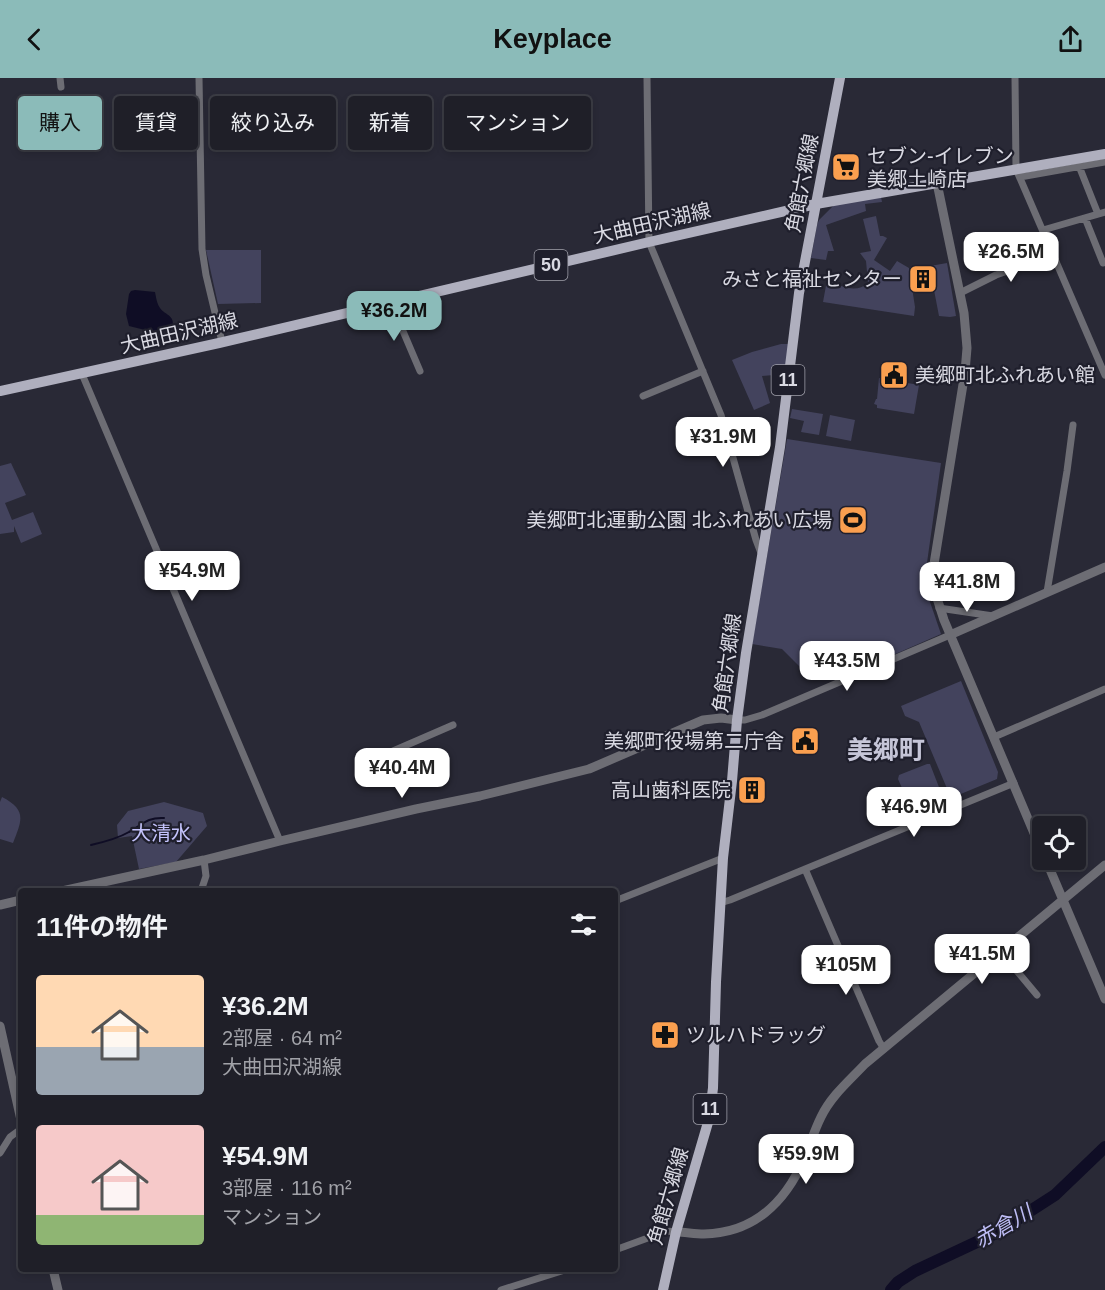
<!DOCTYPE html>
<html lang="ja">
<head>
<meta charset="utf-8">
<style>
	:root { --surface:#1f1f28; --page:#2c2c34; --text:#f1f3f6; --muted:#a1a2a8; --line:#3c3d45; --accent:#8bbbb9 }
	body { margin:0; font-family:Helvetica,"Noto Sans JP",sans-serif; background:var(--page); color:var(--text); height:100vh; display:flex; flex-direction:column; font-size:22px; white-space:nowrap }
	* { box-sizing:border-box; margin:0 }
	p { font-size:20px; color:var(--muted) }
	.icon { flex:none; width:33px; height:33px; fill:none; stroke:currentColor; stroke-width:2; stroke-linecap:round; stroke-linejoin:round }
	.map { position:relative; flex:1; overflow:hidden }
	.drawer { position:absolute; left:18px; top:810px; width:600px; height:384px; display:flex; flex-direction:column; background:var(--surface); border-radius:6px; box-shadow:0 3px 9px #0003,0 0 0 2px var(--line) }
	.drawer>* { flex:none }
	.top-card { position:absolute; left:18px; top:18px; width:600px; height:54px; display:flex; gap:12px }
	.fabs { position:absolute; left:1032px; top:738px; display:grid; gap:12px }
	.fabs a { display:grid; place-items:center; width:54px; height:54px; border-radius:6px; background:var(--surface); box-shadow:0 3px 9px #0003,0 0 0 2px var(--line); font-size:30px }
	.price { position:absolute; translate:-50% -51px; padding:0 14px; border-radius:12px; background:#fff; color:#222; font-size:20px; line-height:39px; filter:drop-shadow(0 2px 3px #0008) }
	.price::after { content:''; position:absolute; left:50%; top:36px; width:18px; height:14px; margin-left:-9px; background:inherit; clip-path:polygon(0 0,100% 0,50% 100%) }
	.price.selected { background:var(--accent); color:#111 }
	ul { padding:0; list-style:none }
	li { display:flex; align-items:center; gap:18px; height:150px; padding:0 18px }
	li span { display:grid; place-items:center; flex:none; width:168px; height:120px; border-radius:6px; color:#555 }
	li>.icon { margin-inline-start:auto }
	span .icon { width:72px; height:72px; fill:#fffc; stroke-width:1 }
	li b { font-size:26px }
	h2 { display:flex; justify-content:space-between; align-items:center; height:72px; padding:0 18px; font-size:26px }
	.tag { padding:0 21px; border-radius:6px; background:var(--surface); box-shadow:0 3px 9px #0003,0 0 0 2px var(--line); font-size:21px; line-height:54px }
	.tag.selected { background:var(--accent); color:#111 }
	header { display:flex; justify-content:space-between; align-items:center; height:78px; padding:0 18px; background:var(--accent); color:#111; font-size:27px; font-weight:800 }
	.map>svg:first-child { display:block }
	.green { fill:#43435d }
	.water { fill:#0f0d25 }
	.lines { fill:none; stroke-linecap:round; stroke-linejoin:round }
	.stream { stroke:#0f0d25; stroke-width:2 }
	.river { stroke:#0f0d25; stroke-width:12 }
	.minor { stroke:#6d6d74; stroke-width:7 }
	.tertiary { stroke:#6d6d74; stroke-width:9 }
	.primary { stroke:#afafbe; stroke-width:10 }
	.labels { text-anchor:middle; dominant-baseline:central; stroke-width:4.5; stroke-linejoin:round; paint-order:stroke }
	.shield { fill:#1f1f2c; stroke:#a1a1ab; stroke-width:1.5 }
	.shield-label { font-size:18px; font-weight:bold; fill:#d9d9e2 }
	.poi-label { font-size:20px; fill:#d9d9e2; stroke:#1f1f2c; text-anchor:end }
	.street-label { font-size:20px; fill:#d9d9e2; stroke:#1f1f2c }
	.park-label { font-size:20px; fill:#c4c3fc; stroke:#1f1f2c }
	.water-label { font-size:21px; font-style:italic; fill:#bebdf6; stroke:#1f1f2c }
	.district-label { font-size:26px; font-weight:bold; fill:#c6c6d8; stroke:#1f1f2c }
</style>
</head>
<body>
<header><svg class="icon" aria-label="back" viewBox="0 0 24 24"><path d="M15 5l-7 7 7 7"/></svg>Keyplace<svg class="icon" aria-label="share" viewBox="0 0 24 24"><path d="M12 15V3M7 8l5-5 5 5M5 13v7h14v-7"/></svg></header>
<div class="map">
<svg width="1105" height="1212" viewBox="0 0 1105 1212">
	<rect width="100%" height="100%" fill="#292936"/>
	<path class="green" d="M881 119 882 124 865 126 866 133 826 147 834 173H828L826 182 811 180 817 147 819 142 834 127Z
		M876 138 880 158H883L887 160 874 182 890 193 897 183 909 190 915 229 914 238 823 224 827 202C840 208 856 216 868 205L866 183 860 175 871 173 863 141Z
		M206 172H261V225L218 226Z
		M947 185 956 238 950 239 939 238 934 212 937 211 933 191H930V188Z
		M781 266H789L786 296 762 298 770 325 754 332 732 282 752 274Z
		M879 300 919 307 914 336 877 330V327L874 326 876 321H877Z
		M792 331 823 336 819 357 801 354 804 343 790 340Z
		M830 337 855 342 851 363 826 358Z
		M787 361 941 385 925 499 929 521 941 556 843 599 823 598 811 594 800 589 782 571 752 566Z
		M11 385 26 417 5 425 12 442 33 434 42 456 21 465 14 448V454L0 456V388Z
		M961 603 998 694 997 701 951 720 919 644 905 638 901 628Z
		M927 686H930L944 722 943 724 913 735 898 701 899 697Z
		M2 719C27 732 22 742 13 765L0 761V724Z
		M164 724 203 735 207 748 176 784 139 791 132 758 118 760 117 747 128 733Z"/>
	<path class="water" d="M135 212 155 214C156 219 157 226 160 230 166 238 176 237 172 251L149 253 129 248 126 236 129 216 131 213Z"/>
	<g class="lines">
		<path class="stream" d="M91 767C104 764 117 761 129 754 142 747 147 739 164 740"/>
		<path class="river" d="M891 1212 898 1204 915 1193 996 1155 1055 1117 1105 1069"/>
		<path class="minor" d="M60 0 61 9
			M199 0 202 171 206 197 222 264
			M647 0 649 164 721 337 756 462 761 475
			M1015 0 1016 91 1105 297
			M1079 88 1098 136
			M1020 99 1105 84
			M1085 140 1103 185
			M1043 152 1105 134
			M960 215 996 197 1054 177
			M391 225 420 293
			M82 296 280 763
			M643 318 703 293
			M1047 514 1067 393 1073 347
			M939 530 993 538
			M737 642H745L762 637 950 557
			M994 659 1105 611
			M393 673 453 647
			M805 791 879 963 884 971
			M201 813 206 798 204 782
			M615 823 723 780
			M720 825 730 822 1014 705
			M1001 874 1037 917
			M0 1075 10 1059 21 1051
			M615 1172 667 1153 676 1154
			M501 1212 568 1191"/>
		<path class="tertiary" d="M937 105 964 235 967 270 965 294 934 486 935 514 944 542 1042 774
			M950 557 1105 489
			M1046 782 1105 921
			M62 813 204 782 280 763 416 731 480 718 589 691 703 642 721 640 737 642
			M0 827 21 822
			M0 948 21 1042
			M676 1154C685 1154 694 1156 704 1156 753 1155 785 1125 804 1081 810 1067 814 1053 821 1039 831 1018 849 1003 865 986L1105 787
			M53 1191 58 1212"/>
		<path class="primary" d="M0 313 219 265 649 164 816 126 1105 76
			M663 1212 676 1154 709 1041 713 1010 716 904 723 780 732 703 737 642 746 575 780 369 799 215 840 0"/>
	</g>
	<defs>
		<g id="supermarket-square" transform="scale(1.5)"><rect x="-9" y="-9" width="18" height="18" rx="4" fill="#fa9f4f" stroke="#1f1f2c"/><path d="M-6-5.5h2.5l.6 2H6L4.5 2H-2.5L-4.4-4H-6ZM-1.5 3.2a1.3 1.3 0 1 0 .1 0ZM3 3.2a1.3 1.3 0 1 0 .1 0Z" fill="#111"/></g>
		<g id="building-square" transform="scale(1.5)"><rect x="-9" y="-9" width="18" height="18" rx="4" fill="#fa9f4f" stroke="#1f1f2c"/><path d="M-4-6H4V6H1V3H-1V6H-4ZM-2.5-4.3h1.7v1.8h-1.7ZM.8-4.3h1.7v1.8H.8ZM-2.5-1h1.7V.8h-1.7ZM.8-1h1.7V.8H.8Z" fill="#111"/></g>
		<g id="civic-square" transform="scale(1.5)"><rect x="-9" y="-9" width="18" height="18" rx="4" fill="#fa9f4f" stroke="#1f1f2c"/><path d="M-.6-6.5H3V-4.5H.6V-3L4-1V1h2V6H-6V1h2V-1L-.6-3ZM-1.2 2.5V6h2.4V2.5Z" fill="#111"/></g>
		<g id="stadium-square" transform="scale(1.5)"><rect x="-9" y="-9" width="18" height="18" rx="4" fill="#fa9f4f" stroke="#1f1f2c"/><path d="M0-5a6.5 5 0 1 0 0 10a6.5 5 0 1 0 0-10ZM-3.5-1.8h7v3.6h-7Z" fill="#111"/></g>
		<g id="pharmacy-square" transform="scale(1.5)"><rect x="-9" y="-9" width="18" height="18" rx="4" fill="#fa9f4f" stroke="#1f1f2c"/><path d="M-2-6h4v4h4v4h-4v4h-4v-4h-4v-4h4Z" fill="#111"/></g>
	</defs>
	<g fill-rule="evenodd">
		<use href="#supermarket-square" x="846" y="89"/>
		<use href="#building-square" x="923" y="201"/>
		<use href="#civic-square" x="894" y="297"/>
		<use href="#stadium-square" x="853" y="442"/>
		<use href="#civic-square" x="805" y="663"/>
		<use href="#building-square" x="752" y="712"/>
		<use href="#pharmacy-square" x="665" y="957"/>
	</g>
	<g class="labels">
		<g class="shield">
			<rect x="534.5" y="172" width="33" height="30" rx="4.5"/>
			<rect x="771.5" y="287" width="33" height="30" rx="4.5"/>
			<rect x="693.5" y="1016" width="33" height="30" rx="4.5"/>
		</g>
		<g class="shield-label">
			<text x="551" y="187">50</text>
			<text x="788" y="302">11</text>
			<text x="710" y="1031">11</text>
		</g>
		<g class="poi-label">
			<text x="867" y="78" text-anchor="start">セブン-イレブン<tspan x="867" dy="23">美郷土崎店</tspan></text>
			<text x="902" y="201">みさと福祉センター</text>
			<text x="915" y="297" text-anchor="start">美郷町北ふれあい館</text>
			<text x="832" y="442">美郷町北運動公園 北ふれあい広場</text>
			<text x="784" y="663">美郷町役場第二庁舎</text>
			<text x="731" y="712">高山歯科医院</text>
			<text x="686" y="957" text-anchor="start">ツルハドラッグ</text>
		</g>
		<g class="street-label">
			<text transform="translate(802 105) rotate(-79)">角館六郷線</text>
			<text transform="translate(652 145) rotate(-13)">大曲田沢湖線</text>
			<text transform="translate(179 255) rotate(-13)">大曲田沢湖線</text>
			<text transform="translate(727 585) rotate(-82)">角館六郷線</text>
			<text transform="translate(668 1118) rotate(-74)">角館六郷線</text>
		</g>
		<g class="park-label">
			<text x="161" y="755">大清水</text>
		</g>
		<g class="water-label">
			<text transform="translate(1003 1148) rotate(-30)">赤倉川</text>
		</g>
		<g class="district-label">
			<text x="886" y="672">美郷町</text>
		</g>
	</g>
</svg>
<div class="fabs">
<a><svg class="icon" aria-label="locate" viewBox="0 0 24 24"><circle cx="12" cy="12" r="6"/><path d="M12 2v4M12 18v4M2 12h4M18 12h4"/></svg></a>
</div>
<b class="price" style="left:1011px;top:205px">¥26.5M</b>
<b class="price selected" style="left:394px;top:264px">¥36.2M</b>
<b class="price" style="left:723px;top:390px">¥31.9M</b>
<b class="price" style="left:192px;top:524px">¥54.9M</b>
<b class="price" style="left:967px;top:535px">¥41.8M</b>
<b class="price" style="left:847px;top:614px">¥43.5M</b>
<b class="price" style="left:402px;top:721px">¥40.4M</b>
<b class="price" style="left:914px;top:760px">¥46.9M</b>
<b class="price" style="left:982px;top:907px">¥41.5M</b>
<b class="price" style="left:846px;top:918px">¥105M</b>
<b class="price" style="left:806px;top:1107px">¥59.9M</b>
<div class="top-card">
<a class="tag selected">購入</a>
<a class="tag">賃貸</a>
<a class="tag">絞り込み</a>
<a class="tag">新着</a>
<a class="tag">マンション</a>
</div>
<section class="drawer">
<h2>11件の物件<svg class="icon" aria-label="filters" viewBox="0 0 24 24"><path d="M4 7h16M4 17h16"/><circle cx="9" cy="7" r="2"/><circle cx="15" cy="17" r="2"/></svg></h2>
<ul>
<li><span style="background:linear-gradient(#ffd9b3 60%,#9aa5b1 0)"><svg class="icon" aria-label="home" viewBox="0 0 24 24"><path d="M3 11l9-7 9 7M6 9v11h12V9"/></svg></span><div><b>¥36.2M</b><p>2部屋 · 64 m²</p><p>大曲田沢湖線</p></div></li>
<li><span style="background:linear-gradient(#f6c9c9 75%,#8fb573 0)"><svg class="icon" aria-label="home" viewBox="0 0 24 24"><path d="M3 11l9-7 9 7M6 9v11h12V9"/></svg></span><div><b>¥54.9M</b><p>3部屋 · 116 m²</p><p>マンション</p></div></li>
</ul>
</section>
</div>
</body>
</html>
